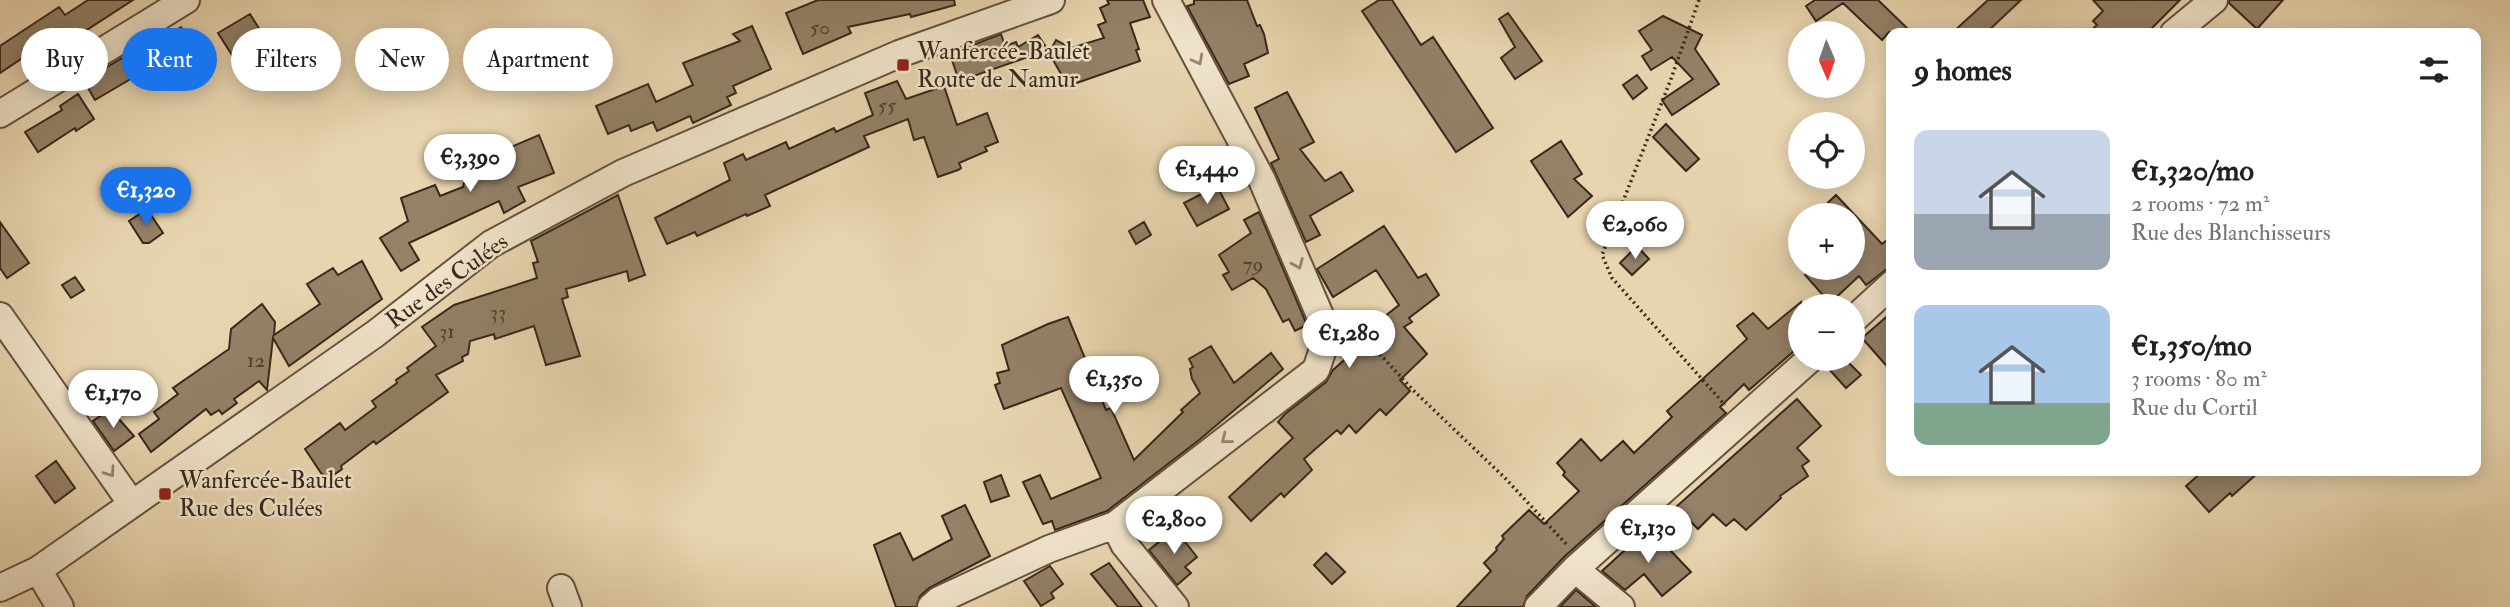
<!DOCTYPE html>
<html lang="en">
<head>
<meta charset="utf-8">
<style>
	:root { --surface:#fff; --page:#f2f2f2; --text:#202124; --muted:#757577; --accent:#1a73e8 }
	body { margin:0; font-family:"IM FELL Double Pica",serif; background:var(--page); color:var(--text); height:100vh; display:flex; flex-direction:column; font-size:26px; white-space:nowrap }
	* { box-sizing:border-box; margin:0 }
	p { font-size:23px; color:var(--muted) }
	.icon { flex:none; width:38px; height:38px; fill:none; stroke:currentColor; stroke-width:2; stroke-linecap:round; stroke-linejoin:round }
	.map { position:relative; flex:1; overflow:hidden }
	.sheet { position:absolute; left:1886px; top:28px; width:595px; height:448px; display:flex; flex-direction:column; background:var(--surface); border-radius:14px; box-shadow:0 4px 18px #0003 }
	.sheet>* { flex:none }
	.guide { position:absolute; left:21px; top:28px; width:665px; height:63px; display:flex; gap:14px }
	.needle { width:46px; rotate:178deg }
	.fabs { position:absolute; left:1788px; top:21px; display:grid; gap:14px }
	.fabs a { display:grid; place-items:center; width:77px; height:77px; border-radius:50%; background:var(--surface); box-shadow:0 4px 18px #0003; font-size:35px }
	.price { position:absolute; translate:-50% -60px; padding:0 16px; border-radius:24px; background:#fff; color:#222; font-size:23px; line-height:46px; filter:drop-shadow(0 2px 4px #0008) }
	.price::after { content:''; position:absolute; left:50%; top:42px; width:21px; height:16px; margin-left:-10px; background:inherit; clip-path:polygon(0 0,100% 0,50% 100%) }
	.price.current { background:var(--accent); color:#fff }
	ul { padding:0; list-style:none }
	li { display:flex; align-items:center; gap:21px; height:175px; padding:0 28px }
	li span { display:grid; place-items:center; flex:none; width:196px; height:140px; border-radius:14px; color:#555 }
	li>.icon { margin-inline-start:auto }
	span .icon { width:84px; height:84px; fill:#fffc; stroke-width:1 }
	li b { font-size:30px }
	h2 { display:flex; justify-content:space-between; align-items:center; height:84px; padding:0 28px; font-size:30px }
	.chip { padding:0 24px; border-radius:32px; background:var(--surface); box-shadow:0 4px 18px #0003; font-size:24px; line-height:63px }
	.chip.current { background:var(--accent); color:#fff }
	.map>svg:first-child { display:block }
	.building { fill:#948168; stroke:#38271b; stroke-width:2 }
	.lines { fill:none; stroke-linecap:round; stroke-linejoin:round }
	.minor-casing { stroke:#645240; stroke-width:30 }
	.path { stroke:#38271b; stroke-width:3.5; stroke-dasharray:2 3.5; stroke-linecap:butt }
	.minor { stroke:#f0e4cb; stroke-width:26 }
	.oneway { stroke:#948673 }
	.poi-dot { fill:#8f2418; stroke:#f0e4cb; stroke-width:2.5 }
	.labels { text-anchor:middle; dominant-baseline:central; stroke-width:5; stroke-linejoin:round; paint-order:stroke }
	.number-label { font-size:21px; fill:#4f3e2e }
	.poi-label { font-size:24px; fill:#38271b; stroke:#f0e4cb; text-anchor:start }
	.street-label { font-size:24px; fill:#38271b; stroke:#f0e4cb }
</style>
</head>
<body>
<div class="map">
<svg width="2510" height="607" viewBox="0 0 2510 607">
	<rect width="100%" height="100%" fill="#e8d5af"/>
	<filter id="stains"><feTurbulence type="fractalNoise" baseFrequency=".00286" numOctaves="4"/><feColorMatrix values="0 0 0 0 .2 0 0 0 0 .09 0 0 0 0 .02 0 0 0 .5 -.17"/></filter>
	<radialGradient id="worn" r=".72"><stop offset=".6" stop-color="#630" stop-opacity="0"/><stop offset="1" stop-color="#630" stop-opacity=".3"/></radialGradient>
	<path class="building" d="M88 0H133L42 59 36 49 0 73V46L59 7 65 15Z
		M818 0H954L955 5 911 17 910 14 848 27 851 33 803 54 786 13Z
		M1107 0H1143L1150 17 1130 23 1139 49 1136 50 1140 61 1068 86 1049 53 1056 40 1071 48 1104 38 1098 25 1106 22 1100 8 1109 4Z
		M1194 0H1247L1257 26 1260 25 1264 34 1268 53 1244 64 1249 76 1229 84 1187 6 1194 4Z
		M1379 0H1392L1421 45 1433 37 1493 128 1456 152 1362 11Z
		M1815 0H1878L1912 33 1889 32 1882 40 1843 3 1816 21 1806 6Z
		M1988 0H2021L1986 33H1952Z
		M2093 0H2180L2147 33H2088L2097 25 2093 21 2103 11Z
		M2229 0H2283L2257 29 2229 3Z
		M1508 13 1542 61 1515 79 1501 58 1515 47 1499 19Z
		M250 14 263 35 232 55 218 33Z
		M1663 16 1702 35 1695 49 1719 84 1672 115 1662 100 1693 79 1672 57 1651 70 1642 56 1652 50 1639 31Z
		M752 26 771 69 733 86 736 93 727 97 731 105 693 123 690 116 657 131 653 122 631 131 629 125 608 134 596 106 648 84 656 102 693 85 683 63 740 41 733 34Z
		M181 27 195 50 187 54 190 59 162 76 148 54 157 48 154 43Z
		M1001 34 1005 46 1016 42 1018 47 1038 35 1048 50 959 81 950 54Z
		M122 58 134 77 95 100 84 81Z
		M1637 75 1647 88 1633 99 1623 85Z
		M897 81 906 99 944 86 957 125 987 113 998 142 985 147 987 151 959 163 961 168 958 170 938 177 924 137 914 140 908 119 864 136 869 147 765 195 770 206 747 216 746 214 697 236 695 232 667 244 655 218 730 180 724 163 743 154 746 160 786 142 789 149 834 128 836 132 873 115 865 93Z
		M1287 92 1314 142 1300 149 1325 181 1341 172 1353 191 1310 216 1320 235 1306 242 1271 163 1279 159 1255 108Z
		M78 94 94 119 76 131 75 128 38 152 25 132 62 110 60 106Z
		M1666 124 1699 159 1686 171 1653 137Z
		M539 135 554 173 518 187 525 201 504 213 499 201 409 243 419 260 401 271 380 238 408 221 401 198 435 185 440 196 463 187 464 183 480 176 470 152 500 140 504 150Z
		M1561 141 1582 174 1574 179 1592 196 1568 217 1531 161Z
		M1217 186 1229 209 1197 226 1184 203Z
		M618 195 645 275 629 281 627 271 566 289 568 297 562 299 580 356 546 365 534 326 495 339 494 334 470 341 468 354 462 357 463 361 436 375 448 392 376 444 374 441 341 466 342 469 328 479 321 473 305 449 340 423 345 430 376 407 372 401 397 383 396 380 409 371 407 368 436 346 422 327 454 305 537 278 533 263 538 262 531 241Z
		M1836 195 1882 244 1892 236V265L1866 285 1859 276 1830 303 1805 275 1814 268H1853V215H1815Z
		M147 209 163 233 149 243H143L129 221Z
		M1259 212 1307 325 1295 331 1289 319 1283 322 1266 289 1253 278 1232 290 1223 275 1229 272 1219 255 1251 233 1244 220Z
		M0 222 29 263 7 278 0 268Z
		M1144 222 1151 235 1136 244 1129 231Z
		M1384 226 1418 278 1426 274 1439 295 1409 318 1412 322 1404 327 1427 354 1400 380 1410 391 1386 415 1380 409 1356 433 1349 425 1341 434 1337 430 1304 459 1312 470 1284 497 1281 493 1251 521 1229 497 1293 438 1278 422 1285 414 1326 382 1333 370 1369 338 1364 333 1399 305 1376 270 1333 297 1317 269Z
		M1637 246 1649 259 1632 275 1620 263Z
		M362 261 382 299 289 366 273 338 267 390 259 381 234 399 237 403 222 414 219 410 211 415 206 409 151 452 139 434 159 419 154 412 178 394 173 388 229 349 231 329 262 304 275 322 274 335 320 304 307 284 333 268 338 275Z
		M75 277 84 290 71 298 62 285Z
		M1801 302V345L1749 390 1744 384 1720 407 1726 413 1564 557 1527 596 1523 607H1457L1491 571 1484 563 1497 550 1496 548 1504 539 1502 536 1529 510 1544 524 1579 491 1563 475 1565 472 1557 463 1581 439 1601 461 1623 441 1634 453 1672 417 1667 411 1747 339 1737 326 1753 313 1768 329Z
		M1892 312V372L1862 338Z
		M1068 317 1106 410 1111 408 1134 460 1183 412 1181 410 1200 393 1192 379 1190 369 1193 367 1189 359 1211 346 1234 383 1271 353 1283 369 1199 440 1107 511 1055 530 1052 521 1043 524 1023 482 1040 475 1051 499 1101 478 1061 388 1004 409 995 385 1000 383 997 373 1009 370 1002 345 1048 324Z
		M1838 359H1845L1861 375 1846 388 1828 368Z
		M1797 399 1821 426 1797 448 1809 461 1802 466 1808 476 1780 496 1781 498 1746 530 1734 519 1726 526 1713 514 1698 529 1676 507Z
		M110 409 134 436 114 451 93 421Z
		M56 461 75 488 55 503 36 476Z
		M2203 471H2260L2232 496 2230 493 2209 512 2186 486Z
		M1001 475 1009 496 991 502 984 482Z
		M965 505 990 556 929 588 920 596 916 607H896L874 545 900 533 913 560 952 539 942 516Z
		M1649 528 1691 572 1662 596 1644 574 1625 590 1602 571Z
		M1175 529 1197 557 1185 567 1191 573 1177 585 1149 550Z
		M1326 553 1345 572 1332 584 1314 565Z
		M1109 563 1142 607H1118L1091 574Z
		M1050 566 1063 584 1051 593 1054 598 1041 606 1024 581Z
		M1576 590 1596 607H1560Z"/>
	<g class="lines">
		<g class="minor-casing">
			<path id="minor" d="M1166 0 1262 180 1328 334 1316 370 1115 525 1124 544 1175 607
				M2174 33 2214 0
				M0 114 186 0
				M0 316 132 504
				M1853 320 1892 284
				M1575 569 1621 607
				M38 570 60 607
				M0 588 38 570 375 334 491 244 623 173 899 54 1051 0
				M561 588 568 607
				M931 607 939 600 1049 549 1115 525
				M1538 607 1575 569 1810 359"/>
		</g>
		<path class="path" d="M1699 0 1671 79 1602 255 1612 278 1725 405
			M1349 335 1364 337 1414 391 1505 478 1568 546"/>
		<use href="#minor" class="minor"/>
	</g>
	<defs><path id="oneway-chevron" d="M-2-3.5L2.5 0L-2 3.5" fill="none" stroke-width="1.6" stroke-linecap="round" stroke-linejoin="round" transform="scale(1.75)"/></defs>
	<g class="oneway">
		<use href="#oneway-chevron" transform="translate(1198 60) rotate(62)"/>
		<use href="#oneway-chevron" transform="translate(1298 264) rotate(67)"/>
		<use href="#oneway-chevron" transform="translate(1226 439) rotate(142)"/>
		<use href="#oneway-chevron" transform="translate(110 472) rotate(55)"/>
	</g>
	<g class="poi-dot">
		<rect x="896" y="58" width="14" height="14" rx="3.5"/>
		<rect x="158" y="487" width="14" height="14" rx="3.5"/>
	</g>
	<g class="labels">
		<g class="number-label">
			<text x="820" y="27">50</text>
			<text x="887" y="105">55</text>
			<text x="1253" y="264">79</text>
			<text x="498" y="312">33</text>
			<text x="447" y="331">31</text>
			<text x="256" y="360">12</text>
		</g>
		<g class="poi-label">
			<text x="917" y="51">Wanfercée-Baulet<tspan x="917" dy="28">Route de Namur</tspan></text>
			<text x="179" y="480">Wanfercée-Baulet<tspan x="179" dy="28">Rue des Culées</tspan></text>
		</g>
		<g class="street-label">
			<text transform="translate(447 281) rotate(-36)">Rue des Culées</text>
		</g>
	</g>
	<rect width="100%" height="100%" filter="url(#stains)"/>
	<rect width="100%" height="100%" fill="url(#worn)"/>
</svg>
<div class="fabs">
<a><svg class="needle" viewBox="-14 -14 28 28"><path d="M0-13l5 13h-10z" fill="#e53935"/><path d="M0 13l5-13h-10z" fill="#757577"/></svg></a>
<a><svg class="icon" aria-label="locate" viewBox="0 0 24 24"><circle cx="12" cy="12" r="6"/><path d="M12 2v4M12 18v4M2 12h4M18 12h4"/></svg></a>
<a>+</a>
<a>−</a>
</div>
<b class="price" style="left:470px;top:194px">€3,390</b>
<b class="price" style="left:1207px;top:206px">€1,440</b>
<b class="price current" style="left:146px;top:227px">€1,320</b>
<b class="price" style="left:1635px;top:261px">€2,060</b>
<b class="price" style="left:1349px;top:370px">€1,280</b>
<b class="price" style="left:1114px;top:416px">€1,350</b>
<b class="price" style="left:113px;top:430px">€1,170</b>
<b class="price" style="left:1174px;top:556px">€2,800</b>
<b class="price" style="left:1648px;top:565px">€1,130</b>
<div class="guide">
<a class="chip">Buy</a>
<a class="chip current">Rent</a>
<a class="chip">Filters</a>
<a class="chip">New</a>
<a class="chip">Apartment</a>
</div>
<section class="sheet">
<h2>9 homes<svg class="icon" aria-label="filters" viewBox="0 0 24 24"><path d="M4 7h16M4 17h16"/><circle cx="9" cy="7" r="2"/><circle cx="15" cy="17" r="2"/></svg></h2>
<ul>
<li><span style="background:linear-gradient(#c9d6e8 60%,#9aa5b1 0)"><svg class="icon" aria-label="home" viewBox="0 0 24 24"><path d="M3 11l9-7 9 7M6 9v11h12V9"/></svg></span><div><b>€1,320/mo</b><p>2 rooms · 72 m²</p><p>Rue des Blanchisseurs</p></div></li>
<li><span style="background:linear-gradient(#a9c7e8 70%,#7fa58c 0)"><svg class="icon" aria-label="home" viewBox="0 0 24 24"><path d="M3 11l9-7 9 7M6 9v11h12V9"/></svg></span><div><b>€1,350/mo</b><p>3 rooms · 80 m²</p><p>Rue du Cortil</p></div></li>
</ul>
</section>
</div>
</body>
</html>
